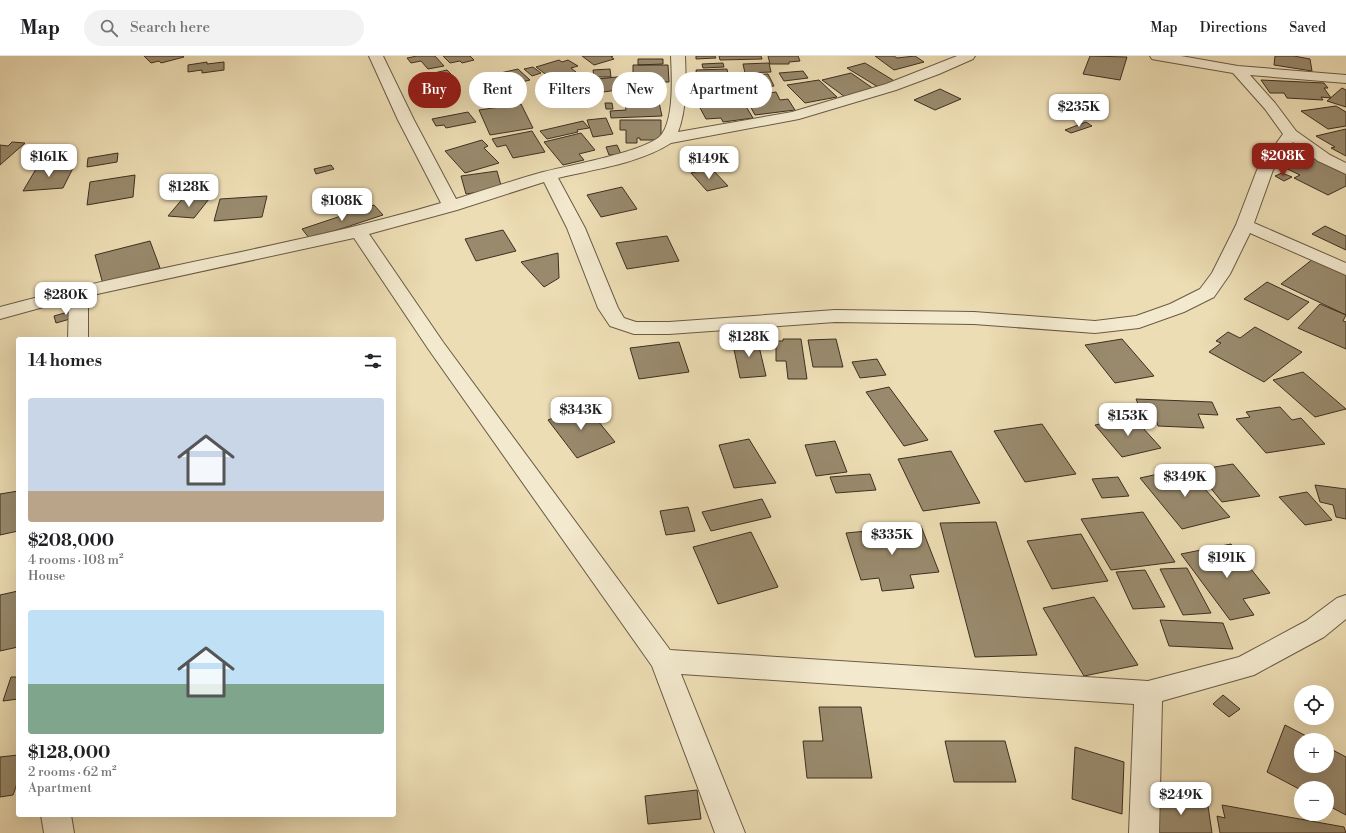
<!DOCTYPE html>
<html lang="en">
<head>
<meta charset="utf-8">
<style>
	:root { --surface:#fff; --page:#f2f2f2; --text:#202124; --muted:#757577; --line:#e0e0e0; --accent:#8f2418 }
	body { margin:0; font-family:"Libre Bodoni",serif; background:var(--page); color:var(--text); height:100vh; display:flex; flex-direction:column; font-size:15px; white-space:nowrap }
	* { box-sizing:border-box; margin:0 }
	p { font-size:13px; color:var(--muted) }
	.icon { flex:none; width:22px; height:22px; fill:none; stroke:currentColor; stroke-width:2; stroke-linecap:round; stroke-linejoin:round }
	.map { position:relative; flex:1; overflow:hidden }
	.panel { position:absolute; left:16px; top:281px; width:380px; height:480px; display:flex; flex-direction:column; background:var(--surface); border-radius:4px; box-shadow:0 4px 16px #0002 }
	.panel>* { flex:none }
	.top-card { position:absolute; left:408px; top:16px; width:380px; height:36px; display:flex; gap:8px }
	.tools { position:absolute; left:1294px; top:629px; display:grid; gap:8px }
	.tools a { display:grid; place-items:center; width:40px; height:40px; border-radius:50%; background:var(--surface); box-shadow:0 4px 16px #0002; font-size:20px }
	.price { position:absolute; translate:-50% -34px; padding:0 9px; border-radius:8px; background:#fff; color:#222; font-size:13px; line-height:26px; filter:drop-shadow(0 1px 2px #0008) }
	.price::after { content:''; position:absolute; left:50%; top:24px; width:12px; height:9px; margin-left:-6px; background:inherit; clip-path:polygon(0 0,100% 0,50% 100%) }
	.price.active { background:var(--accent); color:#fff }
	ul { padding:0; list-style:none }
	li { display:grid; align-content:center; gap:8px; height:212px; padding:0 12px }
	li span { display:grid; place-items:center; height:124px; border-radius:4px; color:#555 }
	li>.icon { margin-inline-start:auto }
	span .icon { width:72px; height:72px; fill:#fffc; stroke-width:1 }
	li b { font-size:17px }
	h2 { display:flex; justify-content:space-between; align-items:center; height:48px; padding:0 12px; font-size:17px }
	.pill { padding:0 14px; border-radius:18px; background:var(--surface); box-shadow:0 4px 16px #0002; font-size:14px; line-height:36px }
	.pill.active { background:var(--accent); color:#fff }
	header { display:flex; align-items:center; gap:24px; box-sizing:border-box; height:56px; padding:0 20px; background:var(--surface); border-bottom:1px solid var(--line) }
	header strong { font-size:19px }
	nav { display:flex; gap:22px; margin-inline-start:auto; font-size:14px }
	.search { width:280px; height:36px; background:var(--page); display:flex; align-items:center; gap:10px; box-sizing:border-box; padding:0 14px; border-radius:22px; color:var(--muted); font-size:15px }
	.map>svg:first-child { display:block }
	.building { fill:#998a6d; stroke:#3d3020 }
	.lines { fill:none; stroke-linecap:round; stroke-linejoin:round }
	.minor-casing { stroke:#695b45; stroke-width:2 }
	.minor { fill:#f3e9ce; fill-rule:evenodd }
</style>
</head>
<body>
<header>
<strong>Map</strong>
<div class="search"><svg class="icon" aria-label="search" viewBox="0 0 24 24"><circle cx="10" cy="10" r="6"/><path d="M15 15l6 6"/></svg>Search here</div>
<nav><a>Map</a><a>Directions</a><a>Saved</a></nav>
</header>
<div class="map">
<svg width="1346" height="777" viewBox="0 0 1346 777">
	<rect width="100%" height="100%" fill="#edddb4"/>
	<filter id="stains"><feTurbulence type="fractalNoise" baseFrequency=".005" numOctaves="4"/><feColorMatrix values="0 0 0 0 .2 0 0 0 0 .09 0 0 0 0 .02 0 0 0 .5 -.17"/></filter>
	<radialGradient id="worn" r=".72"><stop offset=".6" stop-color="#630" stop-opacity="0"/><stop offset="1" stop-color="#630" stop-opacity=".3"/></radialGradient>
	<path class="building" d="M144 0H183L184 1 161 7 159 5 151 7Z
		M417 0H435L444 10 428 13 421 5 411 7 407 2Z
		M443 0H470L474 4 462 7 460 5 450 7Z
		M582 0H613L611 1 614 3 594 9Z
		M696 0H715L716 2 696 3Z
		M719 0H761L762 3 720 4Z
		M768 0H798L800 5 789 6V8H770Z
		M875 0H894L897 2 915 0 924 6 894 14Z
		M1090 0 1127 1 1120 24 1083 18Z
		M1275 0H1294L1310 3 1312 15 1274 9Z
		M638 3H663V8L638 9Z
		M559 4 562 6 568 4 578 10 571 12 576 16 552 23 536 11Z
		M207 6V8L224 6V14L202 17V14L188 16V9Z
		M723 7 724 11 703 12 702 8Z
		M769 7 771 16 745 17 743 8Z
		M865 7 896 26 878 31 847 12Z
		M633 9H668L669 26H633Z
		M533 11 541 17 532 20 524 13Z
		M518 13 530 24 509 29 496 18Z
		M610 13 611 21H594L593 14Z
		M727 13 731 36 699 37 696 14Z
		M447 14 453 20 445 22 452 30 431 35 422 25 425 24 421 20Z
		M803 15 808 22 784 25 779 17Z
		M851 17 874 33 845 41 822 24Z
		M768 18 774 30 742 33 736 20Z
		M626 20 629 27 616 28 618 34 603 36 598 23Z
		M819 24 837 41 805 47 787 29Z
		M1261 24 1324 27 1328 32H1324L1331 42 1321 41 1323 44 1287 42 1284 37H1270Z
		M660 28 664 38 624 41 620 31Z
		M1342 32 1346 34V51L1327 45Z
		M940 33 961 43 935 54 914 44Z
		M767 35 768 37 776 36 780 44 788 43 795 54 755 59 743 37Z
		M739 39 753 62 723 66 721 62 706 63 699 50 712 49 708 42Z
		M658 42 662 60 611 62 610 55 626 54 624 43Z
		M605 47H612L613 53H606Z
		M521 48 533 72 490 79 479 54Z
		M1336 50 1346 56V70L1328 73 1301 55Z
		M468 56 476 66 446 72 444 69 436 70 432 63Z
		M606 62 613 78 593 81 587 64Z
		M620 64H661V84H640V82H637V87H626V74H620Z
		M583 65 589 72 577 74 578 76 547 83 540 75Z
		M1086 66 1092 70 1071 77 1065 74Z
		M1346 73V100L1331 92 1335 91 1316 80Z
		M532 75 545 96 513 102 506 89 497 91 492 83Z
		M581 77 595 94 579 98 584 104 563 109 544 86Z
		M482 84 488 90 484 92 499 107 465 117 445 95Z
		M12 86 25 87 0 109V89L8 90Z
		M617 89 621 98 609 99 606 91Z
		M118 97 117 106 87 111 88 102Z
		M1306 99 1346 117V130L1328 139 1294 122 1300 119 1281 110Z
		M59 109 74 110 63 132 23 135 36 113 58 111Z
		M331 109 334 113 316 118 314 113Z
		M711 112 728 130 707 135 691 117Z
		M497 115 502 133 466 138 461 120Z
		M1282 117 1292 121 1284 125 1275 120Z
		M135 119 133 141 87 149 90 126Z
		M622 131 637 153 601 161 587 139Z
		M267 140 262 161 214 165 220 143Z
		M184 141 209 143 194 162 168 160Z
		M374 149 383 159 310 183 302 173Z
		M1325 170 1346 180V194L1312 178Z
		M503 174 516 195 476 205 465 183Z
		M667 180 679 205 627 213 616 187Z
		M150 185 160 212 103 228 95 199Z
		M558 197 559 222 544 231 521 206Z
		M1313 203 1346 218V259L1281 228Z
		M1267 226 1309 246 1288 264 1244 243Z
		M1320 248 1346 259 1343 265 1346 266V293L1298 272Z
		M75 254 77 261 56 267 54 260Z
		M1255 271 1302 296 1264 326 1209 296 1221 287 1216 285 1228 276 1240 282Z
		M757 282 766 320 740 322 732 284Z
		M783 283H801L807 323H788L786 305H776V285H783Z
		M836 283 843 311H813L808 284Z
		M1122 283 1154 320 1115 327 1085 289Z
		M679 286 689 316 639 323 630 292Z
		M877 303 886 319 860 322 852 306Z
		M1303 316 1346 353 1315 361 1273 324Z
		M889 331 928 384 904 390 866 336Z
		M1136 343 1212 346 1218 359 1198 358 1204 372 1158 370 1155 360H1143Z
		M585 349 615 386 577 402 548 364Z
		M1280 351 1292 364 1301 362 1325 388 1266 397 1236 363 1250 361 1246 356Z
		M1133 361 1161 392 1122 401 1095 369Z
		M1042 368 1076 418 1025 426 994 375Z
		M749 383 776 427 734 432 719 389Z
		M835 385 847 416 816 420 805 389Z
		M951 395 980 447 923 455 898 403Z
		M1233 408 1260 440 1222 446 1196 414Z
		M1186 412 1230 461 1182 473 1140 422Z
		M870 418 876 434 836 437 830 421Z
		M1118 421 1129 440 1102 442 1092 423Z
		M1315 429 1346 433V463L1336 461 1333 449 1320 446Z
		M18 435V475L0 479V438Z
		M1307 436 1332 464 1305 469 1279 441Z
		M762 443 771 461 711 475 702 456Z
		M688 451 695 475 666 479 660 455Z
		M1143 456 1175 506 1111 514 1081 463Z
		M996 466 1037 599 975 601 940 467Z
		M921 470 939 516 910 519 914 532 882 535 879 522 861 524 846 477Z
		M751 476 778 531 718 548 693 491Z
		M1081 478 1108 525 1052 533 1027 485Z
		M1231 488 1270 537 1243 543 1254 559 1230 564 1181 498Z
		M1187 512 1211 557 1183 559 1160 513Z
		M1145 514 1165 551 1133 553 1116 516Z
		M18 535V591L0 595V539Z
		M1094 541 1138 609 1084 620 1043 552Z
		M1160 564 1223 567 1233 593 1169 590Z
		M11 621H18V643L3 645Z
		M1223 639 1240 653 1229 661 1213 648Z
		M819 651H861L872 722H807L803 685H823Z
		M1285 669 1314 684H1301V710H1327V691L1346 701V759L1327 749V732H1301V734L1267 716Z
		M945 685H1005L1016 726H954Z
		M1075 691 1124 706 1122 758 1072 743Z
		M18 699V725L13 739 0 741V701Z
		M697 734 701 763 648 768 645 740Z
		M1153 738 1208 750 1212 777H1157Z
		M1222 749 1344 771 1346 777H1220L1217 760 1225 762Z"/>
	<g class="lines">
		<g class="minor-casing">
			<path id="minor" d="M369 0H383L414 64 456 143C485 134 514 124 543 116 566 110 650 95 662 78 674 61 672 21 671 0H685C686 25 687 52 678 76L792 56 886 28 957 0H975L973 3 939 18 896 34 799 63 671 87C638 108 595 113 558 122L585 172 618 252 624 262 636 266H669L835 254 974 256 1095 265 1136 260 1170 248 1200 233 1212 217 1236 169 1257 114 1283 78 1265 53 1233 17 1157 4 1152 3 1150 0H1181L1238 10 1346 19V27L1250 19 1275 47 1296 75 1330 99 1346 107V118L1318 105 1293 86 1273 114 1254 167 1346 207V219L1250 177 1230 218 1214 241 1184 256 1139 272 1095 277 974 268 835 266 669 278H634L610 270 598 252 567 172 544 126 457 154 369 178 443 286 670 594 1148 625 1239 601 1306 565 1337 542 1346 539V563L1324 581 1254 619 1162 645 1159 777H1129L1134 648 681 618 745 777H715L652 610 429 294 354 182 88 240V283H68L69 244 0 263V251C146 211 297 190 441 147L398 64Z
				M41 759H71L74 777H44Z"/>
		</g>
		<use href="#minor" class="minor"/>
	</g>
	<rect width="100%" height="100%" filter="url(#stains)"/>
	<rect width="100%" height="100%" fill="url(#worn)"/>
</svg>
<div class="tools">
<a><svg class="icon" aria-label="locate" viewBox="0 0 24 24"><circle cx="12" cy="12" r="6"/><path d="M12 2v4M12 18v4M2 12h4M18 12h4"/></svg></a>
<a>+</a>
<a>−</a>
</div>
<b class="price" style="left:1079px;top:72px">$235K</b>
<b class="price active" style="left:1283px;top:121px">$208K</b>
<b class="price" style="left:49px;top:122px">$161K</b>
<b class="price" style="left:709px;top:124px">$149K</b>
<b class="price" style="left:189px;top:152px">$128K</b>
<b class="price" style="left:342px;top:166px">$108K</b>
<b class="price" style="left:66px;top:260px">$280K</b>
<b class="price" style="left:749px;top:302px">$128K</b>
<b class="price" style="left:581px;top:375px">$343K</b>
<b class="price" style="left:1128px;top:381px">$153K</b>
<b class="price" style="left:1185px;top:442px">$349K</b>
<b class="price" style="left:892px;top:500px">$335K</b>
<b class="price" style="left:1227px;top:523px">$191K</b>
<b class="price" style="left:1181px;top:760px">$249K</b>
<div class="top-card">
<a class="pill active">Buy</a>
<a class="pill">Rent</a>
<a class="pill">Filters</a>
<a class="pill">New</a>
<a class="pill">Apartment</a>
</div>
<section class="panel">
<h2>14 homes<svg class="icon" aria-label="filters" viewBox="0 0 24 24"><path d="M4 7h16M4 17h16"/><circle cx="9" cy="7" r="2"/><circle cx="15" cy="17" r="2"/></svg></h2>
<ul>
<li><span style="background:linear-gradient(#c9d6e8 75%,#b9a48a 0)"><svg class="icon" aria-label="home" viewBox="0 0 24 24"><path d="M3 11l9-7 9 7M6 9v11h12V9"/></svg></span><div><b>$208,000</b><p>4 rooms · 108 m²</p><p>House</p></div></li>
<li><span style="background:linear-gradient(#bfe0f5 60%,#7fa58c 0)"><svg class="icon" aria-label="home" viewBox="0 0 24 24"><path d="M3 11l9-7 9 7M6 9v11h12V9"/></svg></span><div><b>$128,000</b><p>2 rooms · 62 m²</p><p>Apartment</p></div></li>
</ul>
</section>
</div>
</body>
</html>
